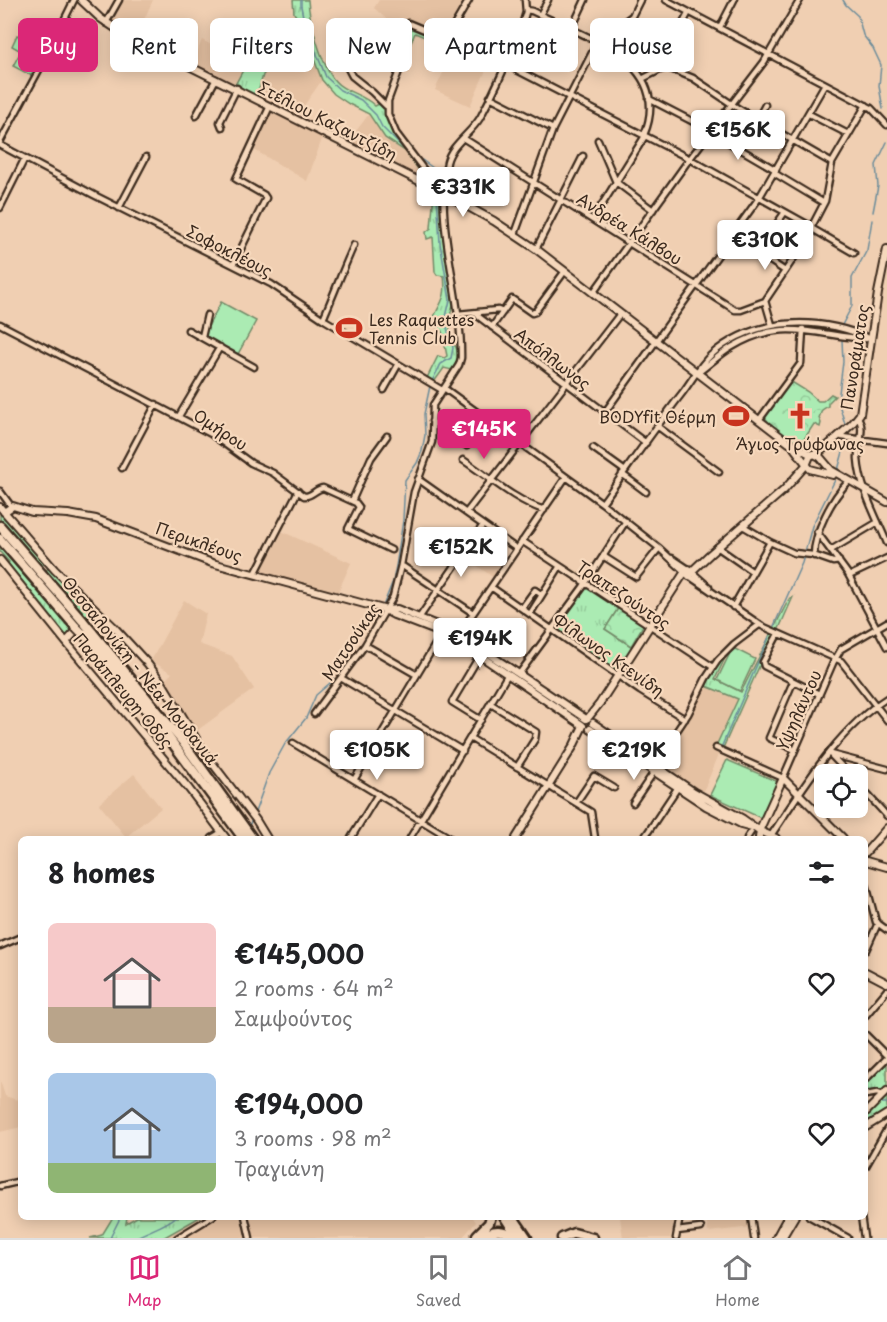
<!DOCTYPE html>
<html lang="en">
<head>
<meta charset="utf-8">
<style>
	:root { --surface:#fff; --page:#f6f6f6; --text:#202124; --muted:#757577; --line:#e0e0e0; --accent:#db2777 }
	body { margin:0; font-family:"Playpen Sans",sans-serif; background:var(--page); color:var(--text); height:100vh; display:flex; flex-direction:column; font-size:22px; white-space:nowrap }
	* { box-sizing:border-box; margin:0 }
	p { font-size:20px; color:var(--muted) }
	.icon { flex:none; width:33px; height:33px; fill:none; stroke:currentColor; stroke-width:2; stroke-linecap:round; stroke-linejoin:round }
	.map { position:relative; flex:1; overflow:hidden }
	.drawer { position:absolute; left:18px; top:836px; width:850px; height:384px; display:flex; flex-direction:column; background:var(--surface); border-radius:9px; box-shadow:0 3px 15px #0003 }
	.drawer>* { flex:none }
	.hud { position:absolute; left:18px; top:18px; width:852px; height:54px; display:flex; gap:12px }
	.fabs { position:absolute; left:814px; top:764px; display:grid; gap:12px }
	.fabs a { display:grid; place-items:center; width:54px; height:54px; border-radius:9px; background:var(--surface); box-shadow:0 3px 15px #0003; font-size:30px }
	.price { position:absolute; translate:-50% -51px; padding:0 14px; border-radius:6px; background:#fff; color:#222; font-size:20px; line-height:39px; filter:drop-shadow(0 2px 3px #0008) }
	.price::after { content:''; position:absolute; left:50%; top:36px; width:18px; height:14px; margin-left:-9px; background:inherit; clip-path:polygon(0 0,100% 0,50% 100%) }
	.price.on { background:var(--accent); color:#fff }
	ul { padding:0; list-style:none }
	li { display:flex; align-items:center; gap:18px; height:150px; padding:0 30px }
	li span { display:grid; place-items:center; flex:none; width:168px; height:120px; border-radius:9px; color:#555 }
	li>.icon { margin-inline-start:auto }
	span .icon { width:72px; height:72px; fill:#fffc; stroke-width:1 }
	li b { font-size:26px }
	h2 { display:flex; justify-content:space-between; align-items:center; height:72px; padding:0 30px; font-size:26px }
	.tag { padding:0 21px; border-radius:9px; background:var(--surface); box-shadow:0 3px 15px #0003; font-size:21px; line-height:54px }
	.tag.on { background:var(--accent); color:#fff }
	.menu { display:flex; justify-content:space-around; align-items:center; height:84px; border-top:2px solid var(--line); background:var(--surface); font-size:16px; color:var(--muted) }
	.menu a { display:grid; justify-items:center; gap:3px }
	.menu .on { color:var(--accent) }
	.map>svg:first-child { display:block }
	.built { fill:#e5c1a2 }
	.grass { fill:url(#grass-tufts); stroke:#738a68; stroke-width:1.5 }
	.park { fill:url(#park-crowns); stroke:#738a68; stroke-width:1.5 }
	.pitch { fill:#abebb3; stroke:#738a68; stroke-width:1.5 }
	.lines { fill:none; stroke-linecap:round; stroke-linejoin:round }
	.stream { stroke:#6c8c9a; stroke-width:1.5 }
	.street-casing { stroke:#3b2a1e; stroke-width:9 }
	.secondary-casing { stroke:#3b2a1e; stroke-width:10 }
	.highway-casing { stroke:#3b2a1e; stroke-width:13 }
	.street { stroke:#f6d8bc; stroke-width:4.5 }
	.secondary { stroke:#f6d8bc; stroke-width:6 }
	.highway { stroke:#f6d8bc; stroke-width:8 }
	.highway-bridge-casing { stroke:#3b2a1e; stroke-width:13; stroke-linecap:butt }
	.highway-bridge { stroke:#f6d8bc; stroke-width:8 }
	.labels { text-anchor:middle; dominant-baseline:central; stroke-width:4.5; stroke-linejoin:round; paint-order:stroke }
	.street-label { font-size:16px; fill:#3b2a1e; stroke:#f6d8bc }
	.poi-label { font-size:16px; fill:#3b2a1e; stroke:#f6d8bc; text-anchor:start }
</style>
</head>
<body>
<div class="map">
<svg width="887" height="1238" viewBox="0 0 887 1238">
	<defs>
		<pattern id="grass-tufts" width="24" height="20" patternUnits="userSpaceOnUse" patternTransform="scale(1.5)"><rect width="24" height="20" fill="#abebb3"/><path d="M3 7l-1-3M5 7V3M7 7l1-3M15 17l-1-3M17 17v-4M19 17l1-3" fill="none" stroke="#94ca9a"/></pattern>
		<pattern id="park-crowns" width="20" height="18" patternUnits="userSpaceOnUse" patternTransform="scale(1.5)"><rect width="20" height="18" fill="#abebb3"/><path d="M2 6a3 3 0 1 1 6 0M12 15a3 3 0 1 1 6 0" fill="none" stroke="#94ca9a"/></pattern>
	</defs>
	<rect width="100%" height="100%" fill="#f0cfb2"/>
	<filter id="ink" filterUnits="userSpaceOnUse"><feTurbulence type="fractalNoise" baseFrequency=".0167" numOctaves="2"/><feDisplacementMap in="SourceGraphic" scale="12" xChannelSelector="R" yChannelSelector="G"/><feConvolveMatrix kernelMatrix="1 2 1 2 8 2 1 2 1" color-interpolation-filters="sRGB"/></filter>
	<g filter="url(#ink)">
		<path class="built" d="M122 0H153L137 35 109 23Z
			M379 0H468L449 34 440 35 407 20 401 32 374 8Z
			M263 23 294 38 302 28 322 80 296 117 193 63 202 40 230 55 229 57 241 64Z
			M456 45 490 61 470 106 435 90Z
			M270 109 323 136 307 181 251 148Z
			M369 114 385 138 405 151 421 172 422 179 347 143Z
			M279 530 351 563 337 594 261 573 260 569Z
			M487 548 505 561 494 578 476 565Z
			M184 600 206 614 199 644 232 656 254 689 195 732 165 680 172 673 151 661Z
			M706 686 738 699 715 749 720 752 703 792 659 764 692 714Z
			M134 774 161 808 126 837 99 804Z
			M0 1080 5 1096 17 1100 21 1095V1127L0 1132Z
			M200 1216H472L476 1222 462 1238H163Z
			M620 1217V1216L676 1217 670 1238H623Z
			M706 1217H751L752 1227 708 1232Z"/>
		<path class="grass" d="M293 0H308C309 20 322 66 335 81 345 93 364 94 375 106L381 103 386 110 390 127 423 171V176L405 151 385 138 369 114 349 104 334 94 322 80 302 28 294 20 296 16 294 13Z
			M407 25 436 37 434 41 415 33 408 50 402 36Z
			M17 35 48 51 34 77 13 66 21 51 12 46Z
			M260 39 283 50 263 75 257 96 235 85Z
			M434 191 443 196 453 305C448 319 449 329 453 344L456 347C459 356 457 363 452 370L444 368 434 382 427 378 438 356 444 358 447 356 442 331 432 321C441 301 447 299 444 276L437 275 435 272 433 237 427 239 426 232 431 228Z
			M0 512 40 557 44 563 43 565 39 564 0 520Z
			M0 547 75 632 66 640 22 581 7 564 9 562 0 552Z
			M48 568 95 613 89 619 46 571Z
			M587 585 619 607 605 629 632 647 616 672 554 629Z
			M793 597 778 631 769 644 723 748 716 746 738 699 706 686 714 669 728 652 715 679 741 692 789 599Z
			M887 1062V1085L882 1090 866 1092V1083Z
			M887 1094V1110L866 1123V1116Z
			M113 1217H127L126 1223 137 1217H200L163 1238H90L102 1235Z"/>
		<path class="park" d="M790 381 808 392 818 401H823L831 394 835 396 828 403V406L822 410 819 418 821 423 820 427 814 424 799 447 771 425 763 415Z
			M619 607 644 624 631 646 605 629Z"/>
		<path class="pitch" d="M221 302 256 321 238 354 203 336Z
			M735 649 755 659 740 691 717 680 730 653Z
			M727 760 778 782 761 818 710 795Z"/>
		<g class="lines">
			<path class="stream" d="M301 0V6L304 22 326 77 340 90 361 100 376 115 382 127 402 147
				M843 0 846 5 858 16 863 35 873 48 881 65 879 86 883 109
				M422 160 433 168 436 186
				M873 212 878 186 876 165 887 142
				M842 325 852 306V278L867 250 872 220
				M842 340 843 362 838 401 845 424
				M432 381 441 364 451 358 453 348 445 321 450 300 440 243 437 196
				M838 470 846 441
				M383 606 393 581 396 566 403 520 405 480 417 463 422 451 425 435 424 414 430 386
				M773 628 802 563 812 526 835 480
				M721 748 771 632
				M254 815 269 773 285 744 306 718 316 695 330 683 341 661 351 651 360 626 371 620 381 610
				M249 826 252 819
				M879 1103H887
				M866 1105 871 1104
				M110 1238 121 1216
				M135 1238C149 1230 164 1227 177 1216"/>
			<g class="street-casing">
				<path id="street" d="M666 0 871 108 887 125
					M526 10 532 11C582 36 675 61 644 135
					M540 15 548 0
					M106 23 119 0
					M720 27 734 0
					M571 30 585 0
					M449 35 450 39 459 46
					M335 44 352 76 372 92 386 106
					M505 64 690 159 812 227
					M663 69 662 63 689 12
					M642 79 666 67 693 78 739 109 832 163
					M490 97 553 129
					M649 99 711 131
					M809 114 848 134
					M196 116 216 79
					M757 120 765 105
					M222 127 220 122 237 88
					M711 132 776 170
					M463 138 735 310H741L765 301 772 325
					M598 140 616 182 653 210
					M0 142 46 57 74 0
					M0 145 94 195 271 284 323 319 442 390
					M774 173 824 203
					M423 183 424 170 396 133 388 114V101L406 52 400 36 408 23 439 36H448L469 0
					M0 208 25 158
					M119 208 146 157
					M593 219 645 136
					M811 228 854 253
					M515 234 553 129 598 41 632 16 640 0
					M536 249 583 156
					M233 265 266 198 264 195 236 179 270 106
					M785 271 757 252 785 212
					M593 293 685 165 764 62 800 0
					M765 301 800 249 825 201 832 163 866 105
					M477 313 479 317 646 443
					M458 314 498 310 503 312
					M323 319C334 294 343 269 354 245
					M0 324 211 434 251 463 273 473 304 496C312 497 315 489 323 488L356 503 359 507 348 529 391 550
					M492 327 512 299 532 313 535 312 565 271
					M188 330 254 367
					M202 337 207 315
					M699 372C710 364 720 354 732 347 782 317 814 335 866 339
					M444 388 602 503 659 548 685 572
					M384 390 398 365
					M605 412 759 198 825 84
					M179 416 220 347
					M858 418C866 428 857 446 858 459 860 488 876 516 887 543
					M759 420 801 363 803 329
					M432 421 467 446
					M657 426 719 472
					M842 437 887 443
					M593 448 625 471
					M463 460C489 477 514 500 544 510
					M122 468 156 404
					M622 474 646 492
					M418 479 517 549
					M0 491 11 506
					M352 501 371 458 387 436
					M602 503C629 466 655 428 683 392 692 380 700 365 711 355 755 316 820 316 871 339
					M466 513 620 314
					M743 526 770 542 794 553 813 555 833 562 839 561
					M817 532 848 574 887 647
					M522 541 713 667
					M717 547 753 572
					M831 550 878 522
					M603 556 636 577 659 548
					M814 556C814 532 832 498 849 481
					M672 558 687 568
					M401 565 473 613
					M692 572 709 587
					M255 574 298 491
					M689 576 762 626 841 661 887 720
					M849 576 887 558
					M491 587 640 691 685 719
					M733 607 770 542
					M522 608 535 590 542 595
					M530 614 560 566
					M419 618 483 525
					M459 634 566 477
					M778 634 763 662 764 666 819 694
					M365 645 417 675
					M480 655 452 702 481 720
					M519 674 583 587 626 521
					M341 678 463 751
					M793 682 769 738 795 750
					M491 704 536 732 535 739 517 767
					M314 714 365 645 393 597 401 565 414 492 432 442 433 405 459 365 461 358C462 293 434 227 447 162 451 145 471 133 480 118 496 88 511 55 523 22L526 12 525 0
					M470 738 591 812 595 838
					M293 743 450 838
					M716 748 783 778 833 663 841 649 887 622
					M830 754 887 769
					M830 754 849 774
					M654 765 688 714 706 678 718 660 734 644 759 625
					M354 780 442 633
					M858 784 887 816
					M576 803 594 776 614 788
					M633 803 654 772
					M770 837C803 788 837 730 887 698
					M212 838 222 832
					M351 838 378 794
					M410 838 508 674
					M644 838 678 787
					M747 838 751 832
					M866 884 876 922 887 930
					M0 946 21 937
					M866 950 878 923
					M866 1015 887 990
					M866 1035 887 1056
					M866 1079 887 1058
					M866 1095 877 1093 883 1095
					M866 1166 887 1129
					M0 1186 21 1181
					M245 1216 250 1238
					M751 1216 754 1238
					M809 1216 848 1238
					M861 1216 864 1238
					M677 1231 701 1228
					M177 1238 213 1216
					M676 1238 680 1216"/>
			</g>
			<g class="secondary-casing">
				<path id="secondary" d="M81 0 100 18 121 32 445 194 494 221 536 249 789 443 812 455
					M794 448 810 469 833 475
					M814 454 820 457 831 470 887 502
					M807 463 810 456 825 448 852 424 860 414 878 293 887 249
					M0 507 55 570 113 626 147 663 163 684 206 755 256 820 267 838
					M4 512 13 506 32 512 68 514 96 519 212 563 383 609 394 615 454 638 582 725
					M0 560 66 642 189 789 226 838
					M692 571 710 554 784 490 807 464
					M387 610 397 609 459 634 586 719
					M66 642 76 631 100 614
					M588 718 600 703 686 570 689 569 692 572 689 576 685 572
					M593 723 694 792 743 819 760 831 776 838
					M590 729 706 806 741 824 752 827
					M516 838 573 747 583 726
					M759 838 760 829 783 778 843 838
					M866 852 887 828
					M866 861 887 867
					M866 972 887 983
					M866 1112 887 1091
					M866 1127 887 1114
					M776 1238 788 1216
					M782 1238 795 1216"/>
			</g>
			<g class="highway-casing">
				<path id="highway" d="M0 526 83 621
					M0 539 76 627
					M92 632 182 741 252 838
					M87 638 160 726 243 838
					M504 1216 517 1236
					M512 1216 527 1238
					M477 1235 489 1223 491 1216
					M480 1238C492 1229 503 1228 515 1238
					M562 1238 574 1233 593 1238"/>
			</g>
			<use href="#street" class="street"/>
			<use href="#secondary" class="secondary"/>
			<use href="#highway" class="highway"/>
			<g class="highway-bridge-casing">
				<path id="highway-bridge" d="M83 621 92 632
					M76 627 87 638"/>
			</g>
			<use href="#highway-bridge" class="highway-bridge"/>
		</g>
	</g>
	<defs>
		<g id="stadium-bare" transform="scale(2.07)"><path d="M0-5a6.5 5 0 1 0 0 10a6.5 5 0 1 0 0-10ZM-3.5-1.8h7v3.6h-7Z" fill="#c8321e" stroke="#f6d8bc" stroke-width="2.5" paint-order="stroke"/></g>
		<g id="church-bare" transform="scale(2.07)"><path d="M-1.2-6h2.4v3.5h3.3v2.4h-3.3V6h-2.4V-.1h-3.3v-2.4h3.3Z" fill="#c8321e" stroke="#f6d8bc" stroke-width="2.5" paint-order="stroke"/></g>
	</defs>
	<g fill-rule="evenodd">
		<use href="#stadium-bare" x="349" y="328"/>
		<use href="#stadium-bare" x="736" y="416"/>
		<use href="#church-bare" x="800" y="416"/>
	</g>
	<g class="labels">
		<g class="street-label">
			<text transform="translate(328 120) rotate(27)">Στέλιου Καζαντζίδη</text>
			<text transform="translate(630 228) rotate(32)">Ανδρέα Κάλβου</text>
			<text transform="translate(230 250) rotate(27)">Σοφοκλέους</text>
			<text transform="translate(854 357) rotate(-81)">Πανοράματος</text>
			<text transform="translate(553 358) rotate(37)">Απόλλωνος</text>
			<text transform="translate(221 429) rotate(33)">Ομήρου</text>
			<text transform="translate(199 541) rotate(19)">Περικλέους</text>
			<text transform="translate(624 594) rotate(34)">Τραπεζούντος</text>
			<text transform="translate(350 641) rotate(-56)">Ματσούκας</text>
			<text transform="translate(609 654) rotate(35)">Φίλωνος Κτενίδη</text>
			<text transform="translate(141 670) rotate(51)">Θεσσαλονίκη - Νέα Μουδανιά</text>
			<text transform="translate(124 690) rotate(50)">Παράπλευρη Οδός</text>
			<text transform="translate(798 710) rotate(-66)">Υψηλάντου</text>
		</g>
		<g class="poi-label">
			<text x="369" y="319">Les Raquettes<tspan x="369" dy="18">Tennis Club</tspan></text>
			<text x="716" y="416" text-anchor="end">BODYfit Θέρμη</text>
			<text x="800" y="443" text-anchor="middle">Άγιος Τρύφωνας</text>
		</g>
	</g>
</svg>
<div class="fabs">
<a><svg class="icon" aria-label="locate" viewBox="0 0 24 24"><circle cx="12" cy="12" r="6"/><path d="M12 2v4M12 18v4M2 12h4M18 12h4"/></svg></a>
</div>
<b class="price" style="left:738px;top:161px">€156K</b>
<b class="price" style="left:463px;top:218px">€331K</b>
<b class="price" style="left:765px;top:271px">€310K</b>
<b class="price on" style="left:484px;top:460px">€145K</b>
<b class="price" style="left:461px;top:578px">€152K</b>
<b class="price" style="left:480px;top:669px">€194K</b>
<b class="price" style="left:377px;top:781px">€105K</b>
<b class="price" style="left:634px;top:781px">€219K</b>
<div class="hud">
<a class="tag on">Buy</a>
<a class="tag">Rent</a>
<a class="tag">Filters</a>
<a class="tag">New</a>
<a class="tag">Apartment</a>
<a class="tag">House</a>
</div>
<section class="drawer">
<h2>8 homes<svg class="icon" aria-label="filters" viewBox="0 0 24 24"><path d="M4 7h16M4 17h16"/><circle cx="9" cy="7" r="2"/><circle cx="15" cy="17" r="2"/></svg></h2>
<ul>
<li><span style="background:linear-gradient(#f6c9c9 70%,#b9a48a 0)"><svg class="icon" aria-label="home" viewBox="0 0 24 24"><path d="M3 11l9-7 9 7M6 9v11h12V9"/></svg></span><div><b>€145,000</b><p>2 rooms · 64 m²</p><p>Σαμψούντος</p></div><svg class="icon" aria-label="heart" viewBox="0 0 24 24"><path d="M12 20l-8-8c-3-5 5-10 8-4 3-6 11-1 8 4z"/></svg></li>
<li><span style="background:linear-gradient(#a9c7e8 75%,#8fb573 0)"><svg class="icon" aria-label="home" viewBox="0 0 24 24"><path d="M3 11l9-7 9 7M6 9v11h12V9"/></svg></span><div><b>€194,000</b><p>3 rooms · 98 m²</p><p>Τραγιάνη</p></div><svg class="icon" aria-label="heart" viewBox="0 0 24 24"><path d="M12 20l-8-8c-3-5 5-10 8-4 3-6 11-1 8 4z"/></svg></li>
</ul>
</section>
</div>
<nav class="menu">
<a class="on"><svg class="icon" aria-label="map" viewBox="0 0 24 24"><path d="M3 6l6-2 6 2 6-2v14l-6 2-6-2-6 2zM9 4v14M15 6v14"/></svg>Map</a>
<a><svg class="icon" aria-label="saved" viewBox="0 0 24 24"><path d="M7 4h10v16l-5-4-5 4z"/></svg>Saved</a>
<a><svg class="icon" aria-label="home" viewBox="0 0 24 24"><path d="M3 11l9-7 9 7M6 9v11h12V9"/></svg>Home</a>
</nav>
</body>
</html>
